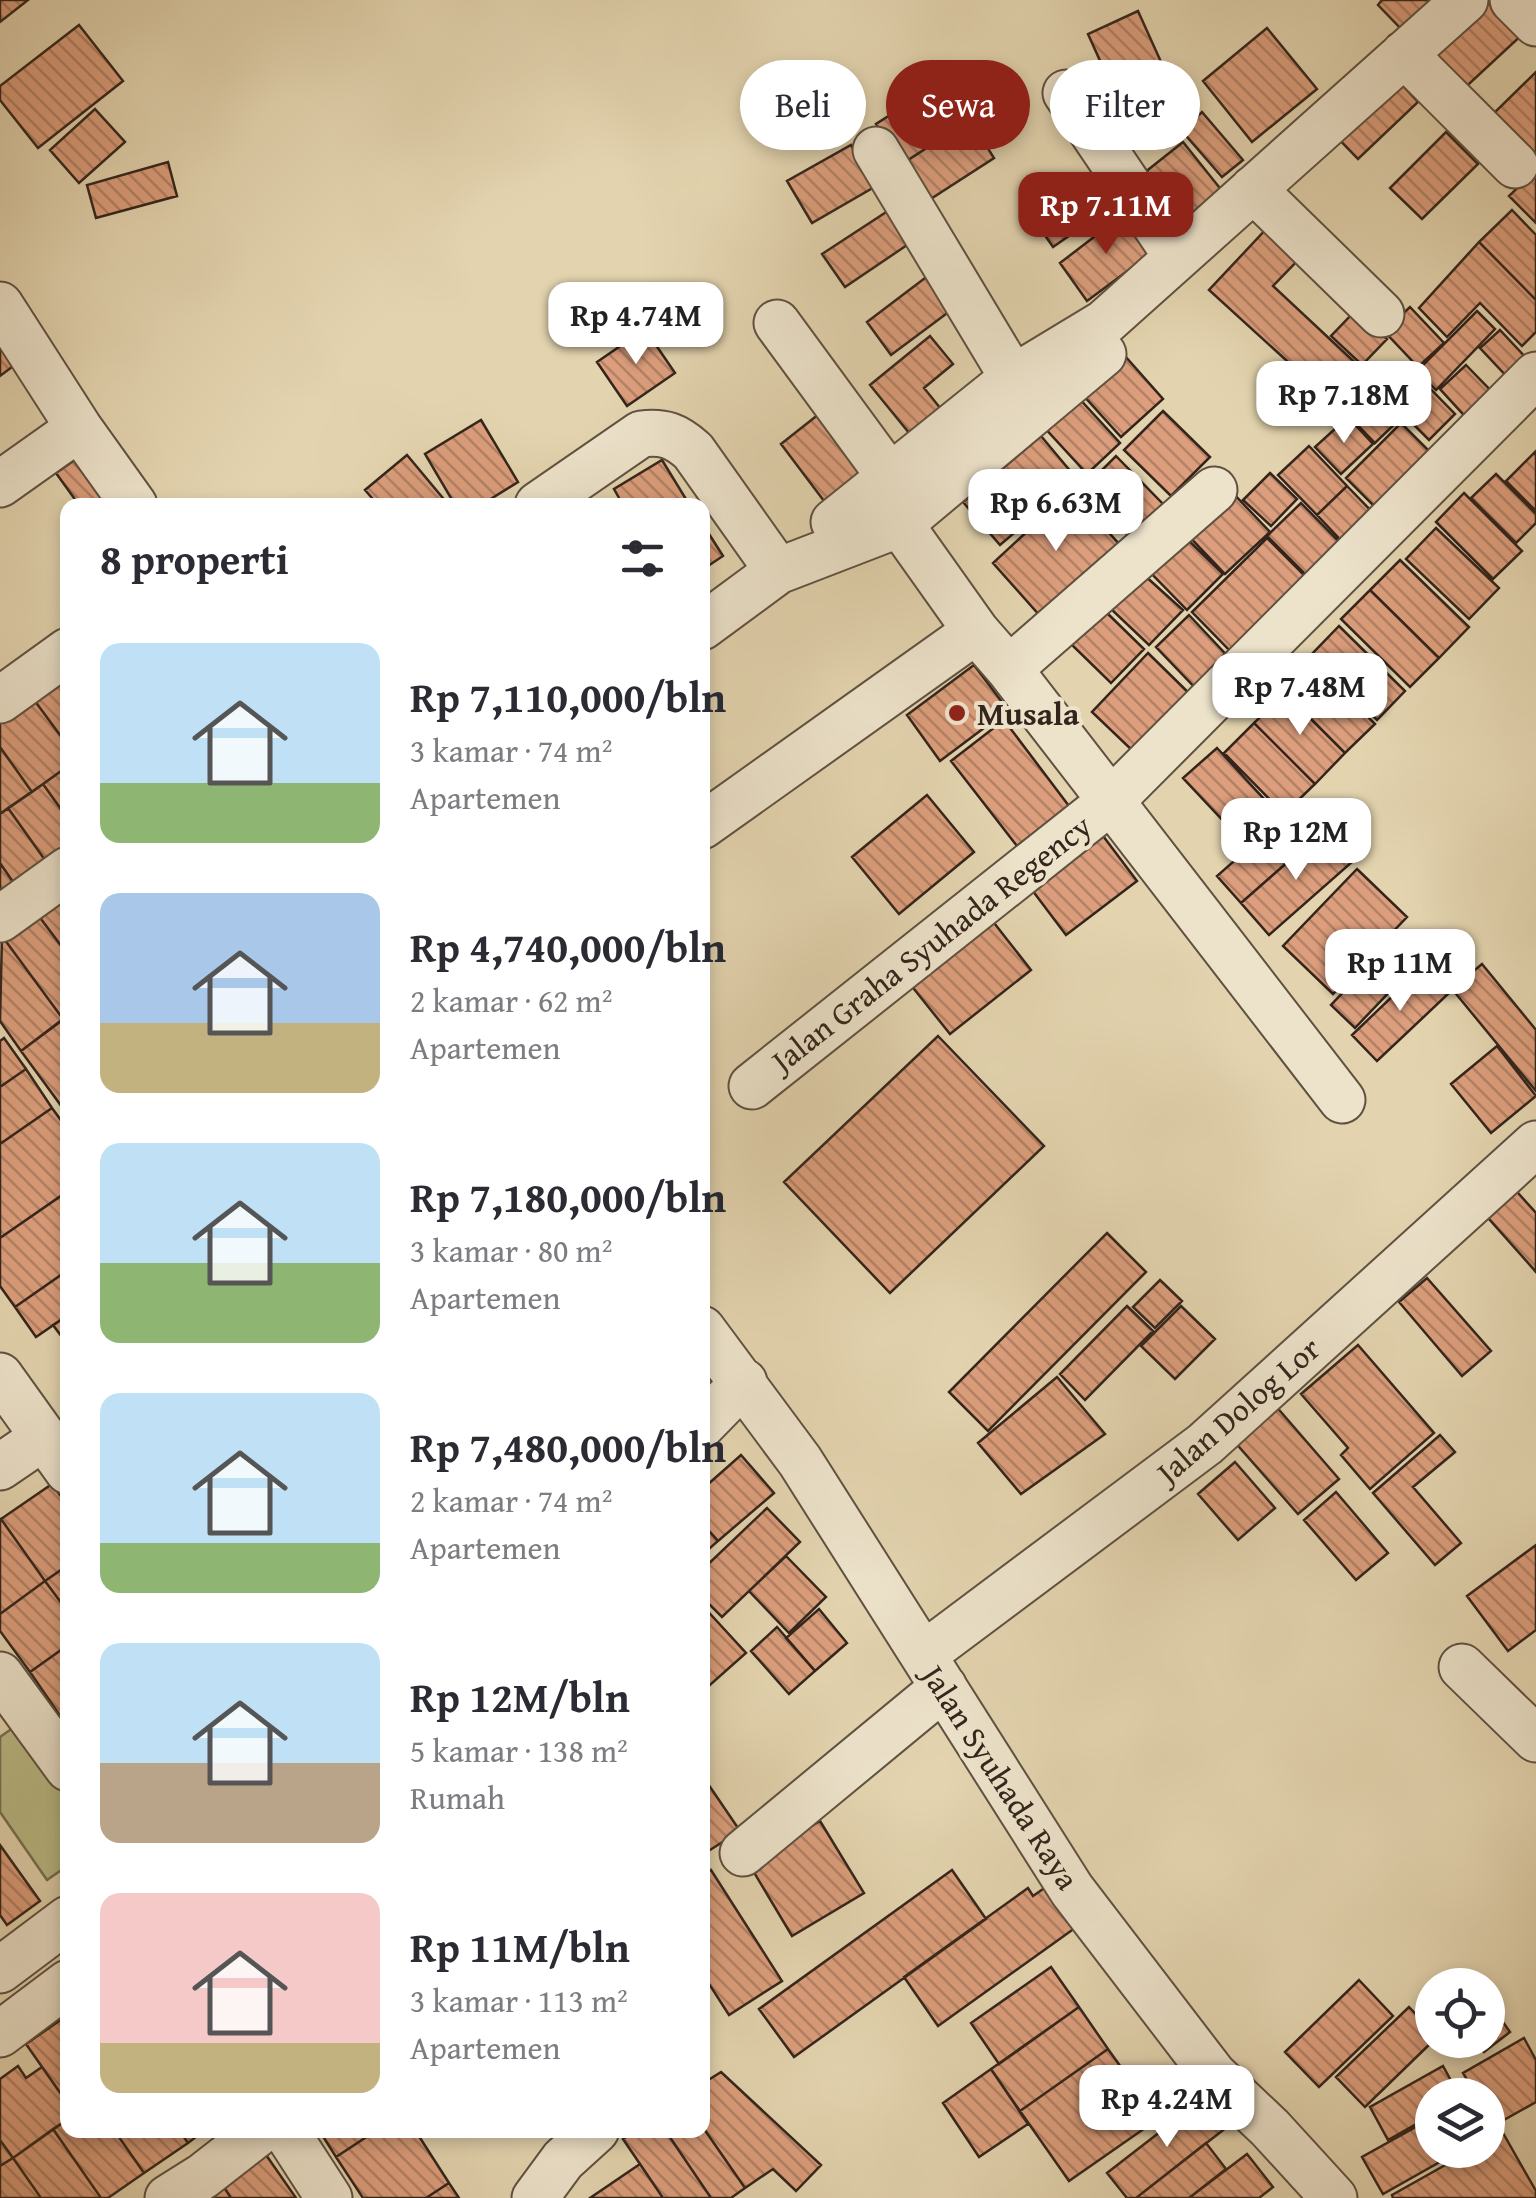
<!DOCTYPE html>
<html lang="id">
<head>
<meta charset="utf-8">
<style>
	:root { --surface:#fff; --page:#f7f7f7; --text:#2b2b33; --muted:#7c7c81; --accent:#8f2418 }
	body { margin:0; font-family:"Gentium Book Plus",serif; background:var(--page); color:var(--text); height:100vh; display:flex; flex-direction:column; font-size:38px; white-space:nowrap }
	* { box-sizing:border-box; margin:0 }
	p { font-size:32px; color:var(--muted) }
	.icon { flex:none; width:55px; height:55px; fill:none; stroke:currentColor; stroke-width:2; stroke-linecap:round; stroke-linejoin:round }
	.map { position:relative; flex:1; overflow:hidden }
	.side { position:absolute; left:60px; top:498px; width:650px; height:1640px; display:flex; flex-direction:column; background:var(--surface); border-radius:20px; box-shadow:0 5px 15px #0003 }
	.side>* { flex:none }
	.top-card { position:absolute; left:740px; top:60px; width:645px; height:90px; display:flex; gap:20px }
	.buttons { position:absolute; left:1415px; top:1968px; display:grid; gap:20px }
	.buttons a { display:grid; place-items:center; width:90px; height:90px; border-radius:50%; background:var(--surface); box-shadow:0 5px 15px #0003; font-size:50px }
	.price { position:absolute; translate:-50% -85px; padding:0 22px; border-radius:20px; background:#fff; color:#222; font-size:32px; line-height:65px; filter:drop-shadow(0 2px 5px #0008) }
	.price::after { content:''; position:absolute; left:50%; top:60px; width:30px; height:22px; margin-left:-15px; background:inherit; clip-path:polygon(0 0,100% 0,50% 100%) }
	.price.active { background:var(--accent); color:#fff }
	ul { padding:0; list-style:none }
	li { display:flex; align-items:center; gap:30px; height:250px; padding:0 40px }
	li span { display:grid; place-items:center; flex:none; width:280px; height:200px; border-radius:20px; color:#555 }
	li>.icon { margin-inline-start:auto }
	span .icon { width:120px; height:120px; fill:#fffc; stroke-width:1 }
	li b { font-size:42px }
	h2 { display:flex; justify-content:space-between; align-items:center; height:120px; padding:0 40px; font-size:42px }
	.chip { padding:0 35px; border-radius:45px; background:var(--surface); box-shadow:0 5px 15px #0003; font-size:35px; line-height:90px }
	.chip.active { background:var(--accent); color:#fff }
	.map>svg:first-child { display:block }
	.green { fill:#babb86; stroke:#767051; stroke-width:2.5 }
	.building { fill:url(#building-back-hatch); stroke:#33251c; stroke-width:2.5 }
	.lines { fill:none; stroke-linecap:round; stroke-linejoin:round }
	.minor-casing { stroke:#5f5141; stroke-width:49 }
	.minor { stroke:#ede3cb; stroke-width:45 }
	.poi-dot { fill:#8f2418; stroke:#ede3cb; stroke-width:4 }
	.labels { text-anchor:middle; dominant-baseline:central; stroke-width:8; stroke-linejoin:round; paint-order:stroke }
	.poi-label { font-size:32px; font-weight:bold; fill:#33251c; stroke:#ede3cb; text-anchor:start }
	.street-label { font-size:32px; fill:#33251c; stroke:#ede3cb }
</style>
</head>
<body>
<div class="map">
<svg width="1536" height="2198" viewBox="0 0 1536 2198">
	<defs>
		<pattern id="building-back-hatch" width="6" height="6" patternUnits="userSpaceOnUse" patternTransform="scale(2.5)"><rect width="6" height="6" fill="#dc9e7c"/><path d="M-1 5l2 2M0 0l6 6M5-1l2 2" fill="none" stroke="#b38165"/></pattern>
	</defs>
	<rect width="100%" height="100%" fill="#e3d4af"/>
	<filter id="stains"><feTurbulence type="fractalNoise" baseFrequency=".002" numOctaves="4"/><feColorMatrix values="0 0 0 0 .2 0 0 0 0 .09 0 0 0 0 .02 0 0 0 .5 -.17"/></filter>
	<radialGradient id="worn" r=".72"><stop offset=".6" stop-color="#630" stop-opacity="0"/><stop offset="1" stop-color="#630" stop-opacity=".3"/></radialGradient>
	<path class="green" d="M17 1725 67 1798V1866L47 1880 0 1812V1737Z"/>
	<path class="building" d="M0 0H28L0 22Z
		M1382 0H1442L1406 34 1378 5Z
		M1492 0 1525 32 1456 96 1425 62Z
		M1138 11 1175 93 1125 116 1088 34Z
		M79 25 123 81 38 148 0 100V86Z
		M1267 28 1317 89 1252 142 1203 81Z
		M1536 72V156L1532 159 1491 116Z
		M1393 75 1418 102 1358 159 1332 132Z
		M944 81 970 120 902 164 876 124Z
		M95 109 125 142 79 183 50 150Z
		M1202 112 1243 160 1222 177 1182 131Z
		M970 120 994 158 926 202 902 164Z
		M1446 132 1478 164 1422 219 1390 188Z
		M1183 142 1223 192 1179 228 1139 177Z
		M851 145 876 186 812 223 787 181Z
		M168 162 177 196 96 218 87 185Z
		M1536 170V223L1509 196Z
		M1088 176 1109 208 1053 247 1031 215Z
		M894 207 916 239 845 287 822 254Z
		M1512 210 1536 235V300L1479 242Z
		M1124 214 1153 252 1087 301 1060 263Z
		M1269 226 1301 257 1273 286 1362 369 1331 401 1209 290Z
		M1479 242 1536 300V332L1522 346 1480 303 1447 337 1419 308Z
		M929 275 954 308 891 355 867 322Z
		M1410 307 1444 343 1418 367 1384 331Z
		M1356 310 1387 339 1362 365 1331 336Z
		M1477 311 1495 329 1436 390 1417 371Z
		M645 329 675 373 627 406 597 362Z
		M1500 330 1530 362 1511 381 1480 348Z
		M930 336 953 364 924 388 945 414 914 439 870 385Z
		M0 343 16 364 0 376Z
		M1125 356 1163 399 1121 437 1083 395Z
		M1466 365 1499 399 1472 424 1440 389Z
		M1414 372 1455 414 1429 440 1388 399Z
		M1373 388 1402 417 1375 443 1347 414Z
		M1076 395 1120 443 1087 474 1043 426Z
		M824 410 871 471 827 505 781 444Z
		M1163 411 1210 457 1171 496 1124 450Z
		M1348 417 1373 444 1341 474 1315 447Z
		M481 420 518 482 481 505H455L425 454Z
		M1401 423 1441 463 1386 518 1346 478Z
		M1041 436 1077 479 1000 545 963 502Z
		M1309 446 1347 486 1317 515 1278 475Z
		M1536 451V511L1506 481Z
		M407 455 447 503 445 505H378L365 490Z
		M1116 456 1163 504 1130 537 1082 490Z
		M76 459 110 505H79L56 473Z
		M662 460 689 504 623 505 614 489Z
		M1270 473 1297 499 1271 526 1243 500Z
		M1496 474 1536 514V523L1516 543 1471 498Z
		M1347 486 1382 522 1352 552 1317 515Z
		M1230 490 1270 532 1225 574 1185 532Z
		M1071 491 1120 545 1041 617 993 563Z
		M1464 493 1522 551 1493 579 1436 522Z
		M1301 503 1350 553 1317 586 1267 536Z
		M702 523 723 556 702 570Z
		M1436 528 1499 588 1469 619 1406 559Z
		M1180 532 1223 574 1187 610 1145 567Z
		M1267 538 1312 583 1237 658 1192 612Z
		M1400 560 1469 627 1439 658 1370 590Z
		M1143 574 1183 610 1149 645 1111 609Z
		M1370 590 1439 658 1410 687 1341 619Z
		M1105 611 1144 649 1111 683 1072 645Z
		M1189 615 1234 663 1202 695 1156 647Z
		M1339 626 1405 691 1377 720 1311 655Z
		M1148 653 1193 697 1137 755 1092 712Z
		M1315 663 1375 724 1345 753 1285 693Z
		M974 665 1008 710 940 761 907 715Z
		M68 673V746L32 697Z
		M1285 693 1345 753 1315 784 1254 723Z
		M32 697 68 746V766L32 792 0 747V721Z
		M1004 720 1069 806 1017 846 951 761Z
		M1254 723 1315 784 1284 814 1224 753Z
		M0 747 32 792 0 814Z
		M1217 748 1277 813 1244 843 1183 778Z
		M68 766V819L43 784Z
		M43 784 68 819V844L45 860 8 808Z
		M927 795 974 852 899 914 852 857Z
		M1300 803 1324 830 1241 903 1217 876Z
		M8 808 45 860 13 882 0 863V814Z
		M1091 820 1137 881 1066 935 1020 874Z
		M1324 830 1352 862 1269 935 1241 903Z
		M0 863 13 882 0 896Z
		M1357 869 1407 917 1333 994 1283 946Z
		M68 888V955L35 911Z
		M35 911 68 955V1016L63 1019 2 936Z
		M991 919 1031 970 950 1034 910 984Z
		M2 936 63 1019 21 1051 0 1021Z
		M1393 940 1417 963 1355 1028 1331 1005Z
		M1482 964 1536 1030V1091L1452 989Z
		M1423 967 1448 994 1377 1061 1352 1035Z
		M68 1016V1103L62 1107 21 1051Z
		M938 1036 1044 1146 890 1293 784 1182Z
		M4 1038 26 1069 0 1087V1041Z
		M1497 1046 1536 1096 1491 1133 1451 1084Z
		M26 1069 52 1108 0 1144V1087Z
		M52 1108 68 1130V1191L0 1238V1144Z
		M1511 1185 1536 1213V1272L1482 1211Z
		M68 1191V1270L15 1307 0 1286V1238Z
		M1107 1233 1146 1272 988 1431 949 1392Z
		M68 1270V1315L36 1337 15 1307Z
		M1427 1278 1491 1351 1462 1376 1399 1302Z
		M1160 1280 1182 1301 1155 1328 1133 1307Z
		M1127 1306 1153 1331 1085 1400 1060 1374Z
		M1181 1306 1215 1339 1175 1379 1141 1346Z
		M68 1315V1345L53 1325Z
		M1358 1345 1434 1433 1370 1489 1341 1455 1348 1448 1301 1394Z
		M702 1361 726 1385 702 1407Z
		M1057 1377 1105 1434 1021 1494 978 1443Z
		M1267 1396 1339 1479 1298 1514 1226 1432Z
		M1440 1435 1455 1452 1413 1487 1461 1543 1435 1565 1373 1493Z
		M741 1455 774 1493 718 1541 702 1523V1482L706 1486Z
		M1235 1462 1275 1508 1238 1540 1198 1494Z
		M52 1484 68 1506V1565L45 1581 1 1519Z
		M1336 1492 1388 1553 1356 1580 1304 1520Z
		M767 1508 800 1542 722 1617 702 1597V1570Z
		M1 1519 45 1581 0 1614V1520Z
		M702 1523 718 1541 702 1555Z
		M1536 1545V1630L1508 1651 1467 1596Z
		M786 1556 826 1597 789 1633 749 1591Z
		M68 1565V1612L45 1581Z
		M45 1581 68 1612V1645L30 1672 0 1631V1614Z
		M702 1605 746 1653 702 1692Z
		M819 1609 847 1643 815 1671 786 1638Z
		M777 1627 815 1671 789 1694 751 1651Z
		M68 1645V1725L67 1726 30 1672Z
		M702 1775 740 1831 702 1855Z
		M820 1821 864 1893 792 1936 749 1864Z
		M0 1845 40 1901 7 1925 0 1915Z
		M711 1870 782 1981 729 2015 702 1973V1875Z
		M952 1870 986 1919 794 2057 759 2009Z
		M1053 1882 1082 1923 938 2026 904 1977 1028 1888 1033 1896Z
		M1051 1967 1079 2007 999 2064 971 2023Z
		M1359 1980 1393 2016 1319 2087 1285 2052Z
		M1488 2001 1510 2032 1484 2052 1475 2040H1488Z
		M1079 2007 1108 2049 1020 2111 991 2069Z
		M1409 2007 1432 2031 1434 2040 1365 2107 1336 2077Z
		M62 2019 68 2026V2104L26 2044Z
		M1524 2038 1536 2060V2102L1493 2126 1488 2116V2095H1476L1463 2073Z
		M1108 2049 1158 2119 1069 2181 1020 2111Z
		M18 2066 26 2078 42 2067 68 2104V2119L13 2158 0 2140V2079Z
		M1443 2066 1459 2095H1432V2115L1388 2140 1370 2107Z
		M991 2069 1028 2124 979 2157 943 2103Z
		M721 2072 821 2165 796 2191 773 2169 745 2188 702 2126V2084Z
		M1205 2097 1227 2127 1136 2198H1127L1107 2173Z
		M1432 2118V2150H1461L1383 2194 1362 2157Z
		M68 2119V2130H114L144 2173 108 2198H101L53 2129Z
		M702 2126 745 2188 731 2198H711L665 2130H702Z
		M53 2129 101 2198H41L13 2158Z
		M114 2130H179L188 2143 144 2173Z
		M179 2130H205L188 2143Z
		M319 2130H377L336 2157Z
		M377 2130H415L449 2183 426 2198H363L336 2157Z
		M636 2130H665L711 2198H663L623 2139Z
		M1503 2133 1536 2191V2198H1393L1392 2195 1472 2150H1488V2142Z
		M0 2140 13 2158 0 2166Z
		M1206 2143 1226 2169 1189 2198H1136Z
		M264 2152 296 2198H231L220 2181Z
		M1247 2154 1273 2187 1259 2198H1189Z
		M13 2158 41 2198H0V2166Z
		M640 2164 663 2198H590Z
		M220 2181 231 2198H196Z
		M449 2183 459 2198H426Z"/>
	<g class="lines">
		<g class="minor-casing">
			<path id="minor" d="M1513 0 1536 23
				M1404 54 1515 165
				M1066 93 1177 257
				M876 150 1013 378
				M1253 189 1381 314
				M0 305 79 428 134 505
				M777 323 890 477
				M0 484 79 428
				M538 505 641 434C664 431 676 436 693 451L778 571
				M834 522 1013 378 1104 323 1465 0
				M900 524 1103 354
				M702 627 778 571 900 524 976 631 1009 669 1342 1100
				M1009 669 1214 490
				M0 700 68 651
				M702 826 976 631
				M0 919 68 870
				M752 1086 1111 801 1536 375
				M702 1329 800 1461 1072 1890 1213 2074 1270 2128 1334 2198
				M0 1376 68 1471
				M702 1425 744 1382
				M0 1467 44 1437
				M923 1655 1205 1444 1536 1144
				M1462 1667 1536 1739
				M0 1675 68 1768
				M743 1853 944 1687
				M0 1970 68 1919
				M0 2034 68 1983
				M285 2130 329 2198
				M168 2198 203 2176 262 2130
				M535 2198 563 2160 596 2130"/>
		</g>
		<use href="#minor" class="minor"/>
	</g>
	<circle class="poi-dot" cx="957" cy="713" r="10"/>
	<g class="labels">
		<g class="poi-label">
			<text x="977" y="713">Musala</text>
		</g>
		<g class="street-label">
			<text transform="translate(931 943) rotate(-38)">Jalan Graha Syuhada Regency</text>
			<text transform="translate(1238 1410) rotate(-41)">Jalan Dolog Lor</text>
			<text transform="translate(1001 1777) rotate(57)">Jalan Syuhada Raya</text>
		</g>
	</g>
	<rect width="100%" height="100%" filter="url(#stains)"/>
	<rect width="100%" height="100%" fill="url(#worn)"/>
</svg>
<div class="buttons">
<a><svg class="icon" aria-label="locate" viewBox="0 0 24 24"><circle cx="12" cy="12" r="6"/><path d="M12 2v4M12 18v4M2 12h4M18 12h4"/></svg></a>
<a><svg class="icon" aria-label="layers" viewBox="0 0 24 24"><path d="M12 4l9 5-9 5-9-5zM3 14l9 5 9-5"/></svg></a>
</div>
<b class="price active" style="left:1106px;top:257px">Rp 7.11M</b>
<b class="price" style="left:636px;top:367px">Rp 4.74M</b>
<b class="price" style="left:1344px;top:446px">Rp 7.18M</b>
<b class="price" style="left:1056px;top:554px">Rp 6.63M</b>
<b class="price" style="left:1300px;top:738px">Rp 7.48M</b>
<b class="price" style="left:1296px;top:883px">Rp 12M</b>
<b class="price" style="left:1400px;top:1014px">Rp 11M</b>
<b class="price" style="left:1167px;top:2150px">Rp 4.24M</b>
<div class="top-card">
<a class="chip">Beli</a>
<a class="chip active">Sewa</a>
<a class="chip">Filter</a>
</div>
<section class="side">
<h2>8 properti<svg class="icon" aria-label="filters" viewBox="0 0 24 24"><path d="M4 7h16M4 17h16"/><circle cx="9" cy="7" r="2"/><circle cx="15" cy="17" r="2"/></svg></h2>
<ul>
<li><span style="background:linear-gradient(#bfe0f5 70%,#8fb573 0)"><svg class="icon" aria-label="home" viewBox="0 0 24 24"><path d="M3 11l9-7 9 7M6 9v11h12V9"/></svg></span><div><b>Rp 7,110,000/bln</b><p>3 kamar · 74 m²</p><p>Apartemen</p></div></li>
<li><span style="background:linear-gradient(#a9c7e8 65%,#c2b280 0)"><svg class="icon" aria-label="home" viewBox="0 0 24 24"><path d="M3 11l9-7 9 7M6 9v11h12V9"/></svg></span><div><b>Rp 4,740,000/bln</b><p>2 kamar · 62 m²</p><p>Apartemen</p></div></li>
<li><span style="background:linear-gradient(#bfe0f5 60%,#8fb573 0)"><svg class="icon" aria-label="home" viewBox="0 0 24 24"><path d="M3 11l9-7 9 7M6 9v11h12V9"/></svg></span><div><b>Rp 7,180,000/bln</b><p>3 kamar · 80 m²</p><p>Apartemen</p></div></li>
<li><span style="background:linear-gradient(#bfe0f5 75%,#8fb573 0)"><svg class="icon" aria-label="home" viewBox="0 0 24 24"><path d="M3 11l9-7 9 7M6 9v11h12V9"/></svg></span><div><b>Rp 7,480,000/bln</b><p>2 kamar · 74 m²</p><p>Apartemen</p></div></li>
<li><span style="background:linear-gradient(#bfe0f5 60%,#b9a48a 0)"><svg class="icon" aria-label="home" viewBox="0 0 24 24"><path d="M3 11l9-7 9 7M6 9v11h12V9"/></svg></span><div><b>Rp 12M/bln</b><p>5 kamar · 138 m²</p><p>Rumah</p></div></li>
<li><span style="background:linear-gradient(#f6c9c9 75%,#c2b280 0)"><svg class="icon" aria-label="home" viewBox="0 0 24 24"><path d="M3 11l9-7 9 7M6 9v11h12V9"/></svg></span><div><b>Rp 11M/bln</b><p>3 kamar · 113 m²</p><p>Apartemen</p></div></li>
</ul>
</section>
</div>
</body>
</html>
